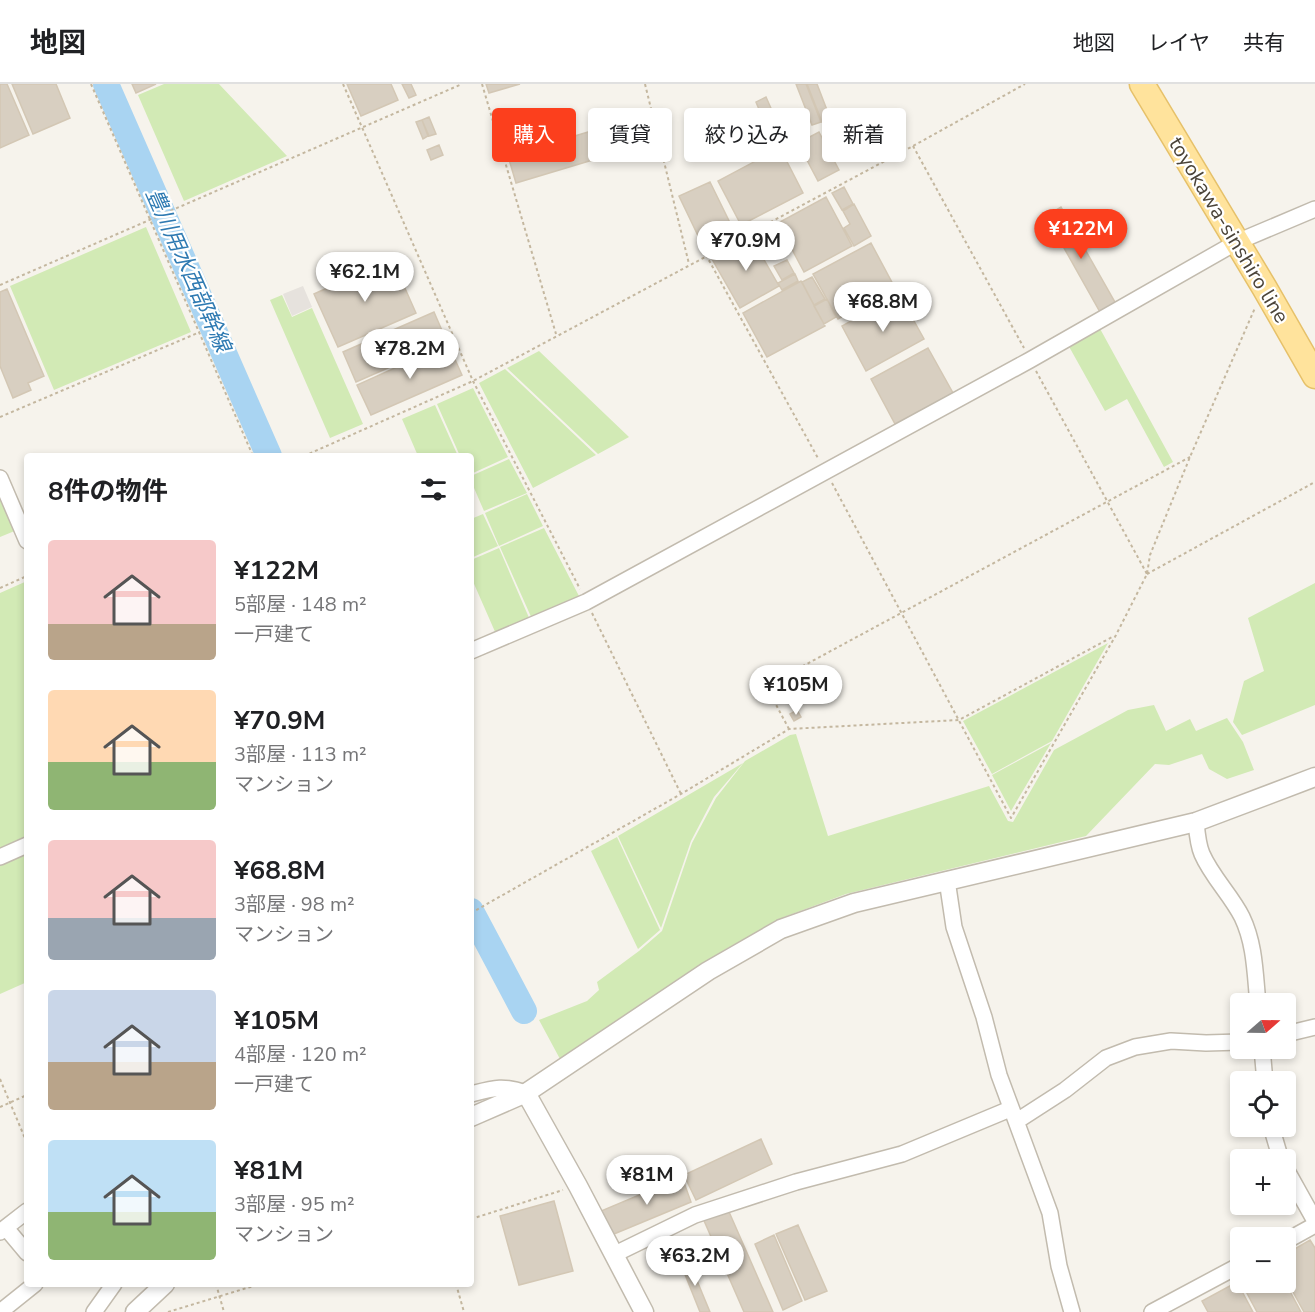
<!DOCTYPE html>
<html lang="ja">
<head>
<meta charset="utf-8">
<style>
	:root { --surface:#fff; --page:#f2f2f2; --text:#202124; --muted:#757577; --line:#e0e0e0; --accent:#fc3f1d }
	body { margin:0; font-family:"Nunito Sans","Noto Sans JP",sans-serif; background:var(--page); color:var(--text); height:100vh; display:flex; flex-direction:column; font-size:22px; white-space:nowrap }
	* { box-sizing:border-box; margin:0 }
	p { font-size:20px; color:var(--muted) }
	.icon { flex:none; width:33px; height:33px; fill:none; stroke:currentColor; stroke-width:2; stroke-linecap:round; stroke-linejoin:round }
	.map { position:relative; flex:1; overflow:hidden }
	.drawer { position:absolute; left:24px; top:369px; width:450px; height:834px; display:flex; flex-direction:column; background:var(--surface); border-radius:6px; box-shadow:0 3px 9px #0003 }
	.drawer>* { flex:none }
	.banner { position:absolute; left:492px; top:24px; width:570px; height:54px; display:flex; gap:12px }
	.needle { width:39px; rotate:70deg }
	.buttons { position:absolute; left:1230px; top:909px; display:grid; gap:12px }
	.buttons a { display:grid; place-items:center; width:66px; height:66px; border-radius:6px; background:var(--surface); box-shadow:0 3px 9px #0003; font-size:30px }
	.price { position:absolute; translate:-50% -51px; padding:0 14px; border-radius:21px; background:#fff; color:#222; font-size:20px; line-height:39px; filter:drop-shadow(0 2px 3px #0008) }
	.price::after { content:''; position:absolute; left:50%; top:36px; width:18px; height:14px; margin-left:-9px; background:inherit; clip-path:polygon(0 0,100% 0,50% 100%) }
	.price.current { background:var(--accent); color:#fff }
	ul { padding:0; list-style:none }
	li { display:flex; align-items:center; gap:18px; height:150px; padding:0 24px }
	li span { display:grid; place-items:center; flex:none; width:168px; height:120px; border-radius:6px; color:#555 }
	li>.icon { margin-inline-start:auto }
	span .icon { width:72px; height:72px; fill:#fffc; stroke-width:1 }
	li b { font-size:26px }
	h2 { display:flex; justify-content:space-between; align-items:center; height:72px; padding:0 24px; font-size:26px }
	.pill { padding:0 21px; border-radius:6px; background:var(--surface); box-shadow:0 3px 9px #0003; font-size:21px; line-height:54px }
	.pill.current { background:var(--accent); color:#fff }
	header { display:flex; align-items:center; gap:36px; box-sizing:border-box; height:84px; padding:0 30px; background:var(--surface); border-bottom:2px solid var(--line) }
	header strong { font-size:28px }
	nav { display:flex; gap:33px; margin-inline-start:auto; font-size:21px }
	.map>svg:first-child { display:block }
	.industrial { fill:#e6e2dd }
	.green { fill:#d2eab5 }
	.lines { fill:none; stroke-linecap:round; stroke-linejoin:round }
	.river { stroke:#a9d4f2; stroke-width:26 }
	.building { fill:#d8cfc1; stroke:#d3c7b4; stroke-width:1.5 }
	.minor-casing { stroke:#c2bbae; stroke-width:18 }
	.tertiary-casing { stroke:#c2bbae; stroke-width:21 }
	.primary-casing { stroke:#e6c16a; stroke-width:27 }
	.path { stroke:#c4b79f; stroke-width:2; stroke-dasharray:3 3; stroke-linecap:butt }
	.minor { stroke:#fff; stroke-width:15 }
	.tertiary { stroke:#fff; stroke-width:18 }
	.primary { stroke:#ffe39c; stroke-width:24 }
	.labels { text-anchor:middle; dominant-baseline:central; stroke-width:4.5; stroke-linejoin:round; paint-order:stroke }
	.street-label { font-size:21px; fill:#4b4439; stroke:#fff }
	.water-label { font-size:22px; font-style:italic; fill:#2e7ab2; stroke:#fff }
</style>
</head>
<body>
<header>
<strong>地図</strong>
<nav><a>地図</a><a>レイヤ</a><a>共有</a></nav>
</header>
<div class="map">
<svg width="1315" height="1228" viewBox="0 0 1315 1228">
	<rect width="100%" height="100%" fill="#f6f3ec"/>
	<path class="industrial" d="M303 202 312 223 292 232 283 210Z"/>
	<path class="green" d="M164 0H219L287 72 184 117 138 11Z
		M146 143 191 248 54 306 10 202Z
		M282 211 292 233 312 224 363 340 330 354 270 216Z
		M1098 241 1173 378 1164 383 1127 315 1105 327 1067 259Z
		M539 267 629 353 598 370 507 284Z
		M505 285 596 371 533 404 479 299Z
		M473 304 508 373 471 390V372H460L437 320Z
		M435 321 458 372H418L402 335Z
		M509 375 527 409 484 427 471 397V392Z
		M0 408 17 446 0 453Z
		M527 410 543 442 499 462 485 429Z
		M483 430 498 462 471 474V435Z
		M544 444 580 514 532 535 500 463Z
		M499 464 530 536 496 550 471 493V476Z
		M27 497V754L0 768V509Z
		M1315 499V621L1242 651 1233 638 1244 597 1264 587 1248 534Z
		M1108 559 1052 657 992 690 963 637Z
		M1154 621 1166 647 1190 635 1196 647 1227 634 1243 658 1254 686 1227 695 1209 685 1202 670 1169 681 1155 680 1086 752 846 810 784 833 726 865 560 975 539 936 587 917 599 906 597 898 639 867 662 847 692 759 716 714 745 677 790 651 796 650 828 752 989 702 1008 737 1013 738 1054 666 1128 626Z
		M1051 659 1011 727 992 691Z
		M743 679 714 713 691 757 661 844 618 752Z
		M617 753 660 846 638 865 591 767Z
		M23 768 27 777V898L0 910V779Z"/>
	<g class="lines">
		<path class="river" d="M106 0 269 372
			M471 827 524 927"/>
	</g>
	<path class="building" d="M0 0H7L29 51 0 64Z
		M12 0H56L70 34 33 50Z
		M132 0H156L136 9Z
		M347 0H391L398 16 361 32Z
		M402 0H411L416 11 409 14Z
		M486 0H520L489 9Z
		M796 0H806L821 38 812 41Z
		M807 0H817L830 34 822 38Z
		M766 13 782 49 771 54 756 18Z
		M429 33 436 50 429 52 422 36Z
		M638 33 646 60 516 99 508 72Z
		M422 36 428 52 423 55 416 38Z
		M819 48 839 86 818 97 798 59Z
		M439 61 443 71 431 76 427 66Z
		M780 64 803 109 741 141 718 97Z
		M710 98 734 147 703 162 679 112Z
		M844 103 853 120 842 126 832 109Z
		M826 113 852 162 804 188 778 139Z
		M854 120 871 152 854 162 844 144 850 140 843 127Z
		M1061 123 1116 220 1100 228 1046 132Z
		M751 153 779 202 740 224 712 175Z
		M871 159 895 204 838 235 813 190Z
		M392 175 416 229 338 263 314 210Z
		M787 176 794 189 782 196 774 182Z
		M795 190 798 197 782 206 778 199Z
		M812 193 825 215 814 221 802 198Z
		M801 197 825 242 767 273 743 229Z
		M7 205 44 292 28 299 31 306 13 314 0 282V208Z
		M899 210 924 255 866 287 842 242Z
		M827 215 836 233 824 240 814 222Z
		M434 228 447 258 356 298 343 268Z
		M448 260 462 291 371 331 357 301Z
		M928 264 953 309 895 340 871 295Z
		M797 626 801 633 794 637 790 630Z
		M761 1055 772 1080 696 1116 684 1091Z
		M682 1093 691 1118 614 1150 601 1127Z
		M554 1117 573 1187 519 1201 500 1132Z
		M726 1121 773 1228H744L702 1132Z
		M798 1141 827 1207 805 1216 776 1150Z
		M774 1151 802 1217 783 1226 755 1160Z
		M1310 1156 1315 1164V1228H1304L1286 1195V1170Z
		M688 1175 710 1228H700L680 1178Z
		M1237 1198 1253 1228H1208L1202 1217Z
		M1241 1198H1285L1301 1228H1257Z"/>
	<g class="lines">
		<g class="minor-casing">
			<path id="minor" d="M0 394 27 457
				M471 567 586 518 1030 276 1237 158 1315 125
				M1196 738C1197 749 1198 761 1202 770 1212 793 1231 811 1242 833 1255 860 1255 890 1258 920
				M0 773 27 761
				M947 796 954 843 984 933 999 991 1050 1129 1059 1182 1072 1228
				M1286 950 1315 943
				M1262 964 1265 998
				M471 1010C494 1004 503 1001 526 1009
				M1017 1037 1065 1006 1106 974 1135 963 1171 957 1206 959 1240 958
				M1271 1042 1281 1076
				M1286 1085 1315 1137
				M6 1144 27 1169
				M0 1148 27 1127
				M1286 1157 1315 1141
				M615 1170 695 1131 796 1098 902 1070 1010 1025
				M0 1228 35 1200
				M94 1228 114 1200
				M1152 1228 1240 1181"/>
		</g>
		<g class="tertiary-casing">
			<path id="tertiary" d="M526 1009 578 1102 644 1228
				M471 1033 526 1009 708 887 781 845 854 819 1196 738 1315 693
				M135 1228 165 1200"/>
		</g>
		<g class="primary-casing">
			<path id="primary" d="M1142 0 1264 203 1315 292"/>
		</g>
		<path class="path" d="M91 0 253 372
			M343 0 473 297 580 505
			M482 0 556 250
			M645 0 689 180
			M913 62 1024 264
			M706 171 819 376
			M0 201 462 0
			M1036 287 1147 490
			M0 333 200 248
			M304 372 473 297 913 62 1025 0
			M832 399 1011 734 1116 551 1147 490 1150 471 1190 373 1255 224
			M1147 490 1315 398
			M0 504 27 492
			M592 529 681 710
			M789 645 766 602 1190 373
			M471 829 681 710 789 645 959 636 1114 552
			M0 995 27 1059
			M0 1023 27 1011
			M471 1135 563 1106
			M216 1200 224 1228
			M456 1200 464 1228
			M168 1228 260 1200"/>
		<use href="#minor" class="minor"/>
		<use href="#tertiary" class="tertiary"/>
		<use href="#primary" class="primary"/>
	</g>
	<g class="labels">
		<g class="street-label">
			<text transform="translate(1229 146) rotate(59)">toyokawa-sinshiro line</text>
		</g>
		<g class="water-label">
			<text transform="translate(188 186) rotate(66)">豊川用水西部幹線</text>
		</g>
	</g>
</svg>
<div class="buttons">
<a><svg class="needle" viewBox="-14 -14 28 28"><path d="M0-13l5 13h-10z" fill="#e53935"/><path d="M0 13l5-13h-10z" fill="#757577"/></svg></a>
<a><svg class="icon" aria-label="locate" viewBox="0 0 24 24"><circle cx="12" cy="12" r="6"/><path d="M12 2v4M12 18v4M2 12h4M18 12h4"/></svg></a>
<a>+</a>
<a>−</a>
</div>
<b class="price current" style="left:1081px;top:176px">¥122M</b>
<b class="price" style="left:746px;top:188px">¥70.9M</b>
<b class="price" style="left:365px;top:219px">¥62.1M</b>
<b class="price" style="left:883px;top:249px">¥68.8M</b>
<b class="price" style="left:410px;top:296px">¥78.2M</b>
<b class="price" style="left:796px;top:632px">¥105M</b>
<b class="price" style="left:647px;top:1122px">¥81M</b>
<b class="price" style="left:695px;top:1203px">¥63.2M</b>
<div class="banner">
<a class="pill current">購入</a>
<a class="pill">賃貸</a>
<a class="pill">絞り込み</a>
<a class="pill">新着</a>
</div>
<section class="drawer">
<h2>8件の物件<svg class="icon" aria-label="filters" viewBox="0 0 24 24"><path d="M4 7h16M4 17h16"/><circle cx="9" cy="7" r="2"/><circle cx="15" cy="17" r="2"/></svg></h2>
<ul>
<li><span style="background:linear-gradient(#f6c9c9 70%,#b9a48a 0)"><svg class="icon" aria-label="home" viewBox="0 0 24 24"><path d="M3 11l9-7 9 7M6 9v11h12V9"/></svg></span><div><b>¥122M</b><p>5部屋 · 148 m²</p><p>一戸建て</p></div></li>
<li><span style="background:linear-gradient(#ffd9b3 60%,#8fb573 0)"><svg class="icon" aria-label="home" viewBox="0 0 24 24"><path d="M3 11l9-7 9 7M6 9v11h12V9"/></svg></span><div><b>¥70.9M</b><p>3部屋 · 113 m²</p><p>マンション</p></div></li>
<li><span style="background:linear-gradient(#f6c9c9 65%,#9aa5b1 0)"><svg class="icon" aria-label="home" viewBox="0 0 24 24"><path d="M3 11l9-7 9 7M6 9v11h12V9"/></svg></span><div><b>¥68.8M</b><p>3部屋 · 98 m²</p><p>マンション</p></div></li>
<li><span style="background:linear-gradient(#c9d6e8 60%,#b9a48a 0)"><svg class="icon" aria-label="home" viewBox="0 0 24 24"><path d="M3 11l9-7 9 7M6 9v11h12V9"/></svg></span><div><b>¥105M</b><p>4部屋 · 120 m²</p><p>一戸建て</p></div></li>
<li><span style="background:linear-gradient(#bfe0f5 60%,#8fb573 0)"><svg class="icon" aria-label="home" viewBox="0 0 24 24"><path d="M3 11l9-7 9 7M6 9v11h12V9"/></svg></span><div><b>¥81M</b><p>3部屋 · 95 m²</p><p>マンション</p></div></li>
</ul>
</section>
</div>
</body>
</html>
